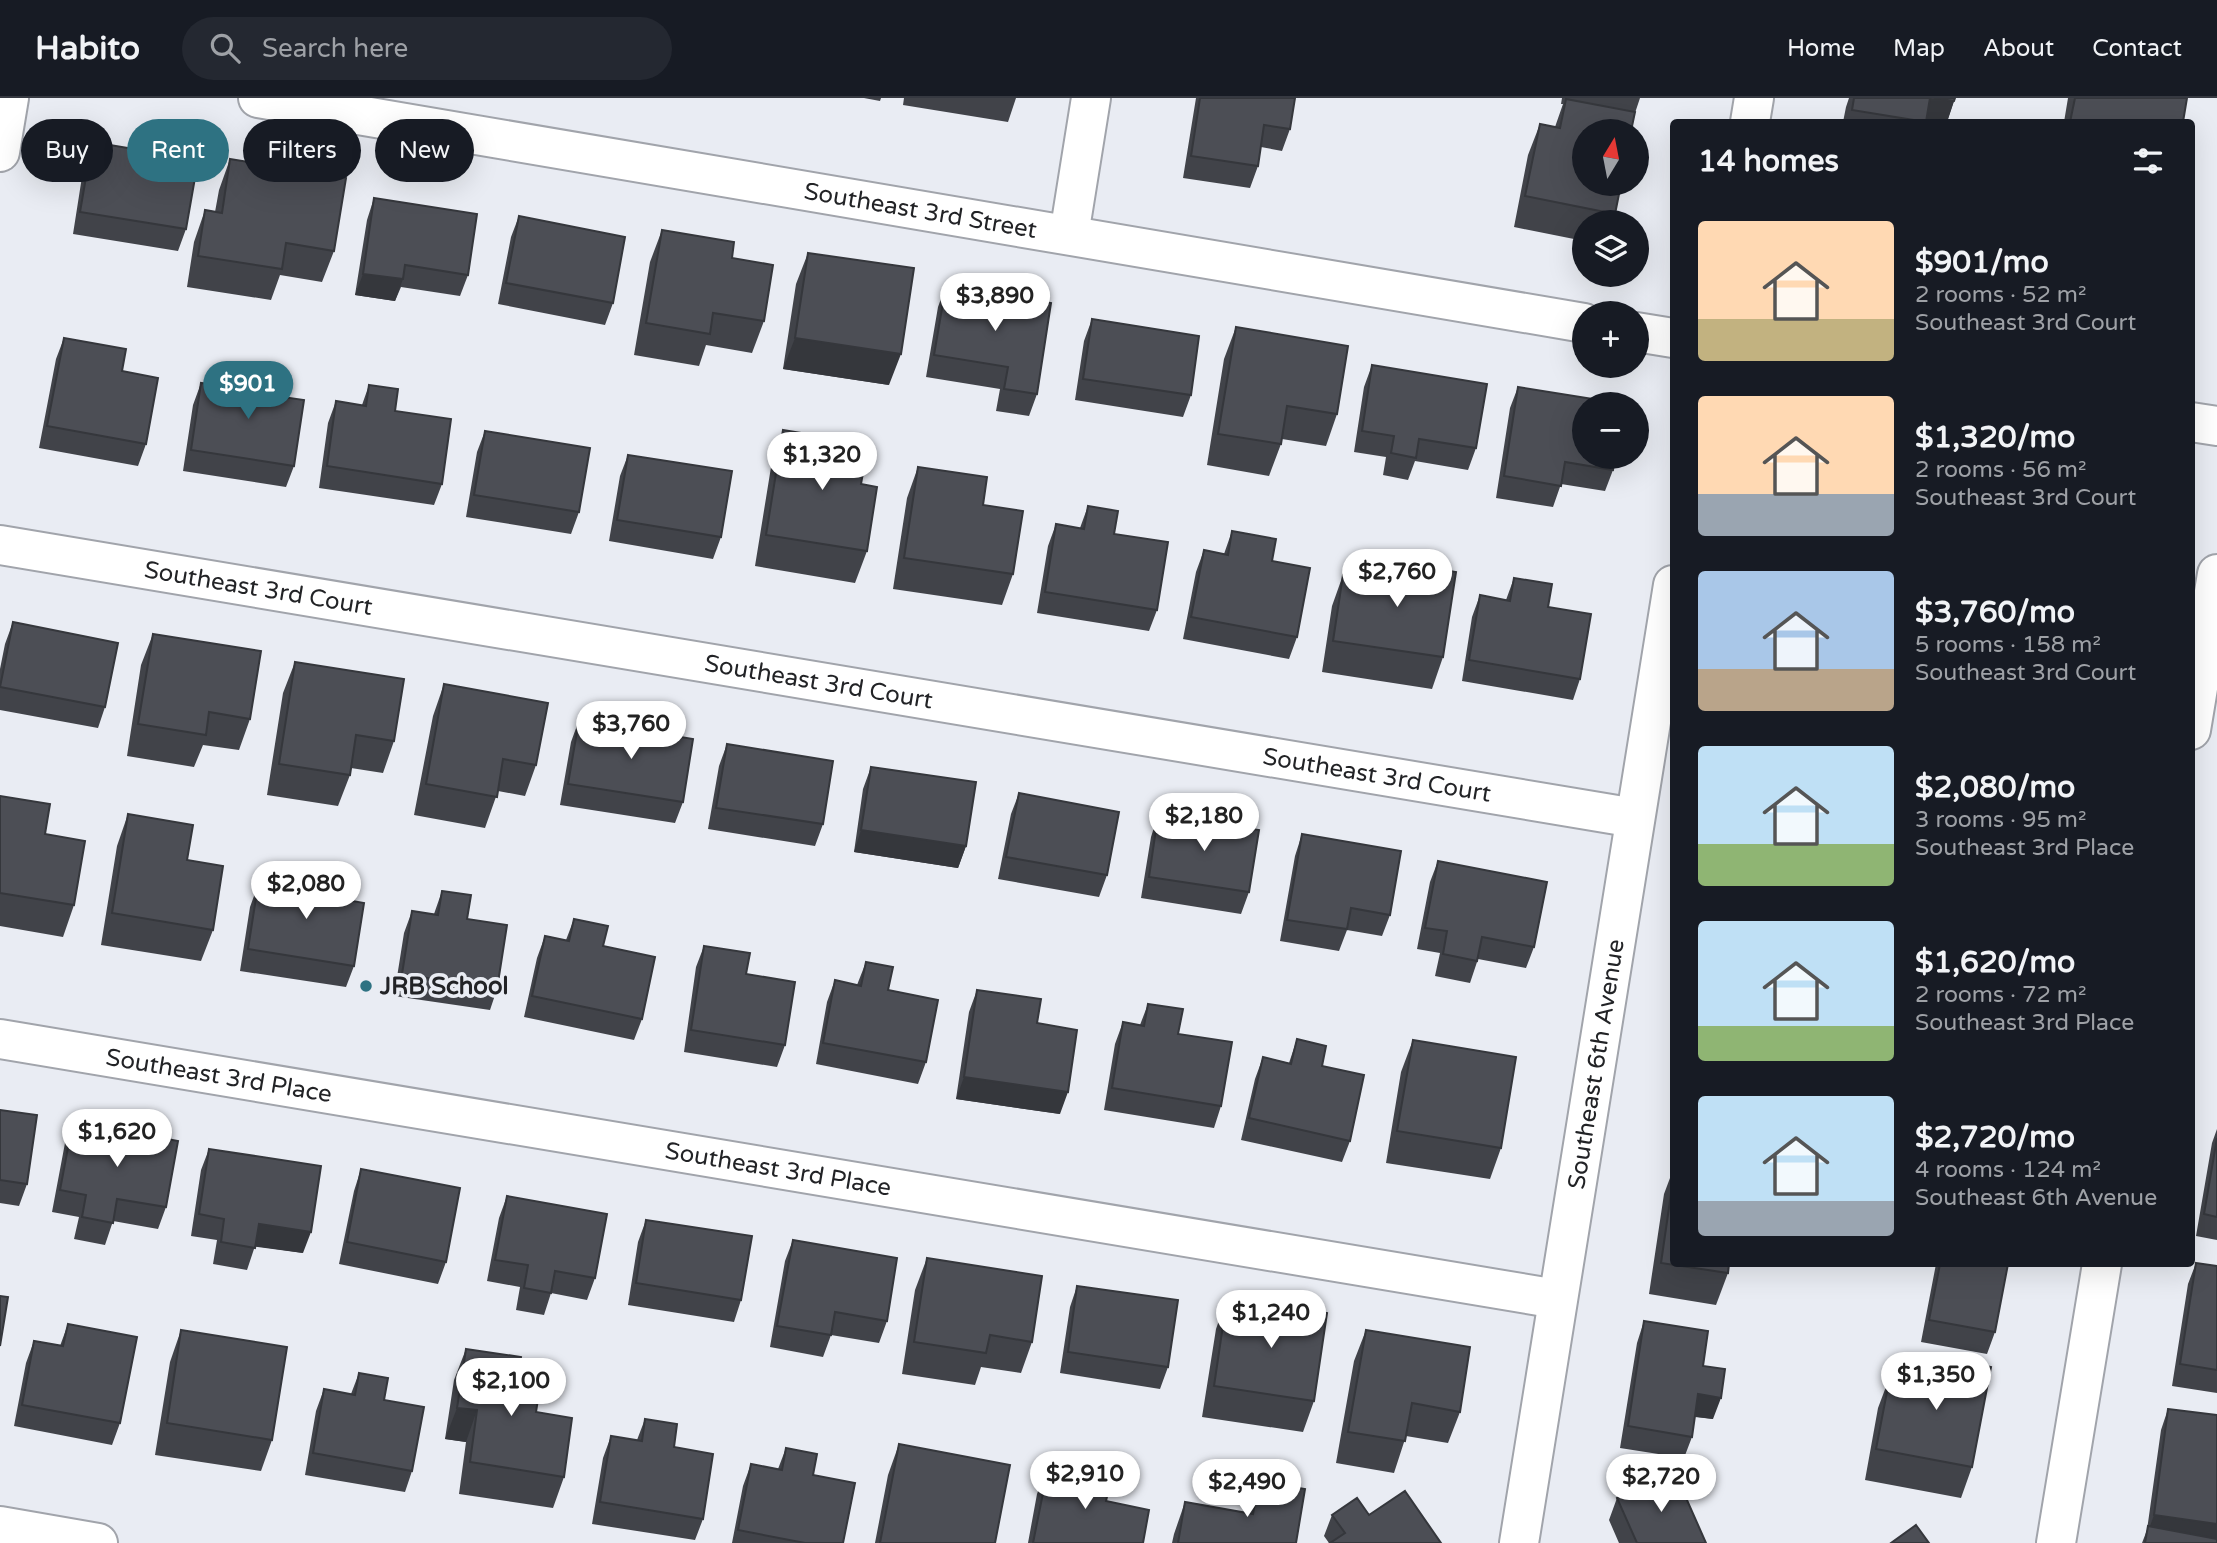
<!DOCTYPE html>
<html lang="en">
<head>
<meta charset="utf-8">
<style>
	:root { --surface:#171b24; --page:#242831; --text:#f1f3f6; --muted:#9ea1a6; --line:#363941; --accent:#2e7282 }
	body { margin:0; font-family:"Varela Round",sans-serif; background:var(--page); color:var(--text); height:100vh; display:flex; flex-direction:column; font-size:26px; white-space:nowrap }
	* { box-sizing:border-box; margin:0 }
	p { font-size:23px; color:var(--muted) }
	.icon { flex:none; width:38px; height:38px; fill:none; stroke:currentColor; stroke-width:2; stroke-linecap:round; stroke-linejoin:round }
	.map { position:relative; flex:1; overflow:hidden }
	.panel { position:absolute; left:1670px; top:21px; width:525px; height:1148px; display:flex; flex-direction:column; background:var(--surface); border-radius:7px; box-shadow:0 7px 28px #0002 }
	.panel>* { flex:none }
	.banner { position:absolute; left:21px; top:21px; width:665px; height:63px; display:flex; gap:14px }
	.needle { width:46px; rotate:10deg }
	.fabs { position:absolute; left:1572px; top:21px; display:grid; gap:14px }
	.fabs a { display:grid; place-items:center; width:77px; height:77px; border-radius:50%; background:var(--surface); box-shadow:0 7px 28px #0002; font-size:35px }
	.price { position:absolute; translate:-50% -60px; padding:0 16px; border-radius:24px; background:#fff; color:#222; font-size:23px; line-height:46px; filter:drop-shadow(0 2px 4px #0008) }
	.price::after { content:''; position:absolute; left:50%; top:42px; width:21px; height:16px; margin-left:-10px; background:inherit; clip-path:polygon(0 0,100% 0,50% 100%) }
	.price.on { background:var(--accent); color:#fff }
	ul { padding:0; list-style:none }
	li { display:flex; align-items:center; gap:21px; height:175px; padding:0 28px }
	li span { display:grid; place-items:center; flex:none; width:196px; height:140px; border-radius:7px; color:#555 }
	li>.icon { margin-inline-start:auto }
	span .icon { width:84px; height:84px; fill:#fffc; stroke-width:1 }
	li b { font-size:30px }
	h2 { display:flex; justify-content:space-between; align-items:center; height:84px; padding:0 28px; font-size:30px }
	.pill { padding:0 24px; border-radius:32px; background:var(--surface); box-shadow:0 7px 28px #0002; font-size:24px; line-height:63px }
	.pill.on { background:var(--accent); color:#fff }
	header { display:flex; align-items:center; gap:42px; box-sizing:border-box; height:98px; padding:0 35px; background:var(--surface); border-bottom:2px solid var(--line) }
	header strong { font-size:33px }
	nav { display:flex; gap:38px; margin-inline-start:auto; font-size:24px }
	.search { width:490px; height:63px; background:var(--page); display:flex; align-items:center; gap:18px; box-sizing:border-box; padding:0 24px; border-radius:38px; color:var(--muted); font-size:26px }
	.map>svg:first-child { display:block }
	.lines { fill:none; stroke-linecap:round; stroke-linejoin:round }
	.street-casing { stroke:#a1a4ab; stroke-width:42 }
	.street { stroke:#fff; stroke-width:38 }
	.wall { fill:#414349 }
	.shaded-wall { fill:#35373c }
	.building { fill:#4c4e55; stroke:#35373c; stroke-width:2 }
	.poi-dot { fill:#2e7282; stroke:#e9ecf3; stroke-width:2.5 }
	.labels { text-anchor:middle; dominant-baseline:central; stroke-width:7; stroke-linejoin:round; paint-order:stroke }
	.street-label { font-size:24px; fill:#222326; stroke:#e9ecf3 }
	.poi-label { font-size:24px; font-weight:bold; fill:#222326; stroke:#e9ecf3; text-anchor:start }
</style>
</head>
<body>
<header>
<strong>Habito</strong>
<div class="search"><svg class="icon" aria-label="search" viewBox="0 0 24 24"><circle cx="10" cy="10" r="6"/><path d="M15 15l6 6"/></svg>Search here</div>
<nav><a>Home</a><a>Map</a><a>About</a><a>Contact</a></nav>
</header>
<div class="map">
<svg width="2217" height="1445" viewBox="0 0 2217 1445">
	<rect width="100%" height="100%" fill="#e9ecf3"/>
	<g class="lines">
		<g class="street-casing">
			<g id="street">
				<path id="s1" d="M258 0 1584 225"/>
				<path d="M1750 24 1754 0"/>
				<path d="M0 54 9 0"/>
				<path d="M1069 137 1091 0"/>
				<path d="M1636 234 1673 240"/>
				<path d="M2191 324 2217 328"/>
				<path id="s2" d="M0 447 1635 720"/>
				<path d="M2191 632 2217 476"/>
				<path id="s3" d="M0 941 1557 1201"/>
				<path d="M0 1428 98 1445"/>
				<path id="s4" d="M1519 1445 1673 487"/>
				<path d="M2056 1445 2102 1166"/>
			</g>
		</g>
		<use href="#street" class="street"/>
	</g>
	<path class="wall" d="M864 0H881L880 3Z
		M904 0H1016L1008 24 903 7Z
		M1196 0H1295L1290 31 1282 53 1261 49 1258 68 1250 90 1183 80Z
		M1562 0H1640L1635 15 1615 116 1612 124H1584V143L1514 129 1528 57 1540 26 1555 29 1563 6H1561Z
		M1849 0H1955L1947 24H1843L1846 9Z
		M2068 0H2187L2183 24H2064Z
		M92 44 163 69 186 131 178 153 73 136 84 66Z
		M230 61 334 153 322 184 280 177 271 202 187 189 194 144 205 112 215 114 219 92Z
		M374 100 468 177 460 198 401 189 395 203 355 197 367 122Z
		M519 118 613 205 605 227 498 206 511 139Z
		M662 132 732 160 764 223 752 255 706 247 699 268 634 257 650 164Z
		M808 155 889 287 783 271 796 186Z
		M946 187 1037 296 1029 318 996 313 1000 291 926 279 938 209Z
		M1092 221 1191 297 1183 319 1075 302 1084 243Z
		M1236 229 1337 316 1326 348 1282 341 1281 346 1269 378 1207 367 1224 261Z
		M64 240 122 273 146 346 138 368 39 350 56 261Z
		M1372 267 1476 350 1468 372 1415 363 1408 382 1383 377 1386 359 1354 354 1364 289Z
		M238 268 294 368 286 389 183 373 193 307 201 285 230 289Z
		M369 287 395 313 442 386 434 407 319 390 328 325 336 303 362 307Z
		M1518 289 1613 372 1605 393 1561 386 1553 409 1496 400 1510 310Z
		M783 332 861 386 867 453 855 485 755 468 772 363Z
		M485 333 579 414 571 436 466 419 477 354Z
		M628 357 721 439 713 461 609 443 620 378Z
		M918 369 983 407 1013 476 1002 507 893 491 907 400Z
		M1088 408 1114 436 1157 512 1149 533 1037 515 1048 448 1056 426 1080 430Z
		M1232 433 1272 463 1297 539 1289 561 1183 541 1196 474 1204 452 1224 456Z
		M1379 462 1443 559 1432 591 1322 574 1332 508 1343 477 1372 481Z
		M1514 480 1548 509 1580 581 1573 602 1462 583 1472 519 1480 497 1506 502Z
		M13 524 105 609 98 630 0 612V571L5 546Z
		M153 536 250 621 239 652 203 647 194 669 127 658 141 567Z
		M295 564 394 643 383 675 351 670 350 677 338 708 267 697 283 595Z
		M444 586 536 667 525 698 498 693 485 730 414 717 433 618Z
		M579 622 683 704 675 725 560 707 571 644Z
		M727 646 823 726 815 748 708 731 719 668Z
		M871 669 966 748 958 770 854 754 863 691Z
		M1019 695 1107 777 1099 799 998 781 1011 716Z
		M0 698 45 736 74 807 63 839 0 828Z
		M128 716 187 762 213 832 201 863 101 847 117 748Z
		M1158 717 1249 794 1241 816 1141 800 1151 739Z
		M1302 736 1390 817 1382 838 1347 832 1339 853 1280 843 1295 758Z
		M1438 763 1534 849 1526 870 1478 861 1470 885 1435 878 1440 855 1417 851 1430 784Z
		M293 771 354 868 346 889 240 873 250 809 258 787 286 792Z
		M442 793 497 891 490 912 394 898 404 835 412 813 434 816Z
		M574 821 603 848 642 921 634 942 524 919 537 860 545 838 566 842Z
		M704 848 746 876 785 947 777 969 684 954 696 869Z
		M866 864 888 892 926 964 918 986 816 966 827 904 835 882 857 887Z
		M977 892 1037 925 1060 1016 956 1001 969 914Z
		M1148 906 1178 936 1221 1008 1214 1030 1104 1012 1115 946 1123 924 1140 927Z
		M1297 941 1322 968 1350 1043 1342 1064 1241 1042 1255 981 1263 959 1289 965Z
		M1413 942 1501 1050 1490 1081 1386 1065 1401 974Z
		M0 1012 27 1086 19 1108 0 1105Z
		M73 1023 166 1109 158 1131 113 1123 105 1147 74 1141 79 1119 52 1114 65 1045Z
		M2217 1031V1142L2196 1138 2212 1045Z
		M209 1051 303 1155 255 1148 247 1172 213 1166 217 1142 191 1138 201 1072Z
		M361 1071 446 1164 438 1186 339 1166 354 1093Z
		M1673 1072V1166L1728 1175 1716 1207 1649 1196 1664 1096Z
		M507 1098 595 1180 587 1202 551 1195 544 1217 516 1212 520 1189 487 1183 499 1120Z
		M646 1122 741 1202 734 1224 628 1207 638 1144Z
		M793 1142 887 1223 879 1245 831 1237 823 1259 770 1249 785 1163Z
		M927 1160 1032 1244 1021 1275 981 1269 975 1287 902 1276 915 1192Z
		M2196 1165 2217 1168V1295L2172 1288 2188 1186Z
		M1936 1166H2008L1995 1234 1987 1256 1921 1244Z
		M1077 1188 1168 1269 1160 1291 1060 1275 1070 1209Z
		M1227 1200 1314 1303 1303 1334 1202 1319 1216 1231Z
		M1644 1223 1703 1268 1713 1321 1695 1319 1692 1339 1684 1360 1620 1350 1637 1245Z
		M68 1226 120 1325 112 1347 14 1328 26 1265 34 1243 60 1248Z
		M181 1232 272 1342 261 1373 155 1357 170 1264Z
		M1366 1232 1460 1314 1448 1345 1406 1338 1394 1375 1336 1365 1354 1263Z
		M466 1251 517 1285 536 1314 564 1379 553 1410 459 1396 466 1344 445 1341 454 1282Z
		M1924 1256 1972 1369 1961 1400 1865 1382 1878 1310 1890 1278 1914 1283Z
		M359 1275 412 1373 405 1394 305 1377 316 1313 324 1291 351 1296Z
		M2168 1311 2217 1445H2142L2147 1432 2161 1332Z
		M645 1321 674 1349 703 1421 695 1442 592 1426 603 1360 611 1338 637 1342Z
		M899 1346 995 1445H875L888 1377Z
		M786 1350 843 1445H732L743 1388 751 1366 778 1371Z
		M1049 1365 1106 1403 1143 1445H1028L1037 1396Z
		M1259 1383 1296 1445H1172L1174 1436 1185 1404 1247 1415Z
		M1617 1400 1706 1445H1619L1609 1422Z
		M1332 1417H1369L1441 1445H1329L1324 1438Z"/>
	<path class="shaded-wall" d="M1930 0 1954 3 1947 24H1926Z
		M363 176 403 181 395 203 355 197Z
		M795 240 901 256 889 287 783 271Z
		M861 732 966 748 958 770 854 754Z
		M964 979 1068 994 1060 1016 956 1001Z
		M259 1126 311 1134 303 1155 251 1148Z
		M1698 1296 1721 1300 1713 1321 1690 1318Z
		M457 1310 477 1312 466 1344 445 1341Z
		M2154 1417 2217 1426V1445L2146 1439Z"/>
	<path class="building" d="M1200 0H1295L1290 31 1264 27 1258 68 1191 58Z
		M1854 0H1930L1926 24 1852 12Z
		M1934 0H1955L1954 3Z
		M2075 0H2187L2183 24H2070Z
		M1566 1 1635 14 1631 33H1584V86H1621L1615 116 1525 98 1540 26 1560 30Z
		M92 44 164 56 163 69 196 74 186 131 80 114Z
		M230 61 346 80 334 153 286 145 282 171 198 158 205 112 222 115Z
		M374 100 477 116 468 177 405 167 403 181 363 176Z
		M519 118 625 139 613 205 506 185Z
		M662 132 734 144 732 160 773 167 764 223 713 215 710 236 646 225Z
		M808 155 914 170 901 256 795 240Z
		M946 187 1051 205 1037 296 1004 291 1008 269 934 257Z
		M1092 221 1199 238 1191 297 1083 281Z
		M1236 229 1348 248 1337 316 1287 308 1281 346 1218 336Z
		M64 240 126 251 122 273 158 280 146 346 47 328Z
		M1372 267 1487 286 1476 350 1419 341 1416 360 1391 355 1394 338 1362 333Z
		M238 268 266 272 262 296 304 302 294 368 191 352 201 285 235 290Z
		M369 287 398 291 395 313 451 321 442 386 327 368 336 303 366 308Z
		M1518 289 1624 306H1584V359H1615L1613 372 1565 364 1561 388 1504 378Z
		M783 332 868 346 861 386 877 389 867 453 766 437Z
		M485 333 590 350 579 414 474 397Z
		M628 357 732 373 721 439 617 422Z
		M918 369 987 379 983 407 1023 413 1013 476 904 460Z
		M1088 408 1118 413 1114 436 1168 444 1157 512 1045 494 1056 426 1084 431Z
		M1232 433 1276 441 1272 463 1310 470 1297 539 1191 519 1204 452 1228 457Z
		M1379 462 1456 474 1443 559 1333 543 1343 477 1376 482Z
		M1514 480 1552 486 1548 509 1591 516 1580 581 1469 562 1480 497 1510 503Z
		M13 524 118 545 105 609 0 589Z
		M153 536 261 553 250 621 209 614 206 637 138 626Z
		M295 564 404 581 394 643 356 637 350 677 279 666Z
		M444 586 548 605 536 667 503 661 497 699 426 686Z
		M579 622 693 641 683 704 568 686Z
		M727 646 833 663 823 726 716 710Z
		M871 669 976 684 966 748 861 732Z
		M1019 695 1119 714 1107 777 1006 759Z
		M0 698 50 706 45 736 85 743 74 807 0 795Z
		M128 716 193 727 187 762 223 768 213 832 112 815Z
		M1158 717 1259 732 1249 794 1149 779Z
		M1302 736 1401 753 1390 817 1351 810 1347 831 1287 822Z
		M1438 763 1547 784 1534 849 1482 839 1477 863 1443 856 1447 833 1425 830Z
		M293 771 327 777 324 798 364 805 354 868 248 851 258 787 290 792Z
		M442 793 471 797 467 821 507 827 497 891 402 876 412 813 438 817Z
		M574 821 608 828 603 848 655 859 642 921 532 898 545 838 569 843Z
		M704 848 750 855 746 876 795 884 785 947 691 932Z
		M866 864 893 869 888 892 938 902 926 964 823 945 835 882 861 888Z
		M977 892 1041 901 1037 925 1077 932 1068 994 964 979Z
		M1148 906 1183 911 1178 936 1232 944 1221 1008 1112 990 1123 924 1144 928Z
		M1297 941 1326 948 1322 968 1364 977 1350 1043 1249 1020 1263 959 1291 966Z
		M1413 942 1516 959 1501 1050 1397 1033Z
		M0 1012 37 1017 27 1086 0 1082Z
		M73 1023 178 1043 166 1109 117 1101 113 1125 82 1119 86 1097 60 1092Z
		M2217 1040V1119L2204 1116Z
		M209 1051 321 1068 311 1134 259 1126 255 1150 221 1144 224 1121 199 1116Z
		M361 1071 460 1090 446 1164 347 1144Z
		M1673 1082V1166H1729L1728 1175 1661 1165Z
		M507 1098 607 1116 595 1180 555 1173 551 1195 524 1190 528 1167 495 1162Z
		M646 1122 752 1138 741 1202 636 1185Z
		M793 1142 897 1160 887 1223 835 1214 831 1237 777 1228Z
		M927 1160 1042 1178 1032 1244 990 1237 986 1255 914 1244Z
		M2196 1165 2217 1168V1272L2180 1266Z
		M1940 1166H2008L1995 1234 1929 1222Z
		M1077 1188 1178 1202 1168 1269 1068 1254Z
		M0 1198 8 1199 0 1248Z
		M1227 1200 1327 1215 1314 1303 1214 1288Z
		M1644 1223 1708 1233 1703 1268 1725 1271 1721 1300 1698 1296 1692 1339 1628 1328Z
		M68 1226 137 1239 120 1325 22 1307 34 1243 63 1248Z
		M181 1232 287 1249 272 1342 167 1325Z
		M1366 1232 1470 1249 1460 1314 1412 1305 1405 1343 1348 1334Z
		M466 1251 521 1259 517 1285 540 1288 536 1314 572 1320 564 1379 470 1364 477 1312 457 1310Z
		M1924 1256 1991 1269 1972 1369 1876 1351 1890 1278 1919 1284Z
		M359 1275 388 1280 384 1302 424 1309 412 1373 313 1355 324 1291 355 1297Z
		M2168 1311 2217 1317V1426L2154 1417Z
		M645 1321 677 1326 674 1349 713 1356 703 1421 600 1404 611 1338 642 1343Z
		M899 1346 1010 1367 995 1445H880Z
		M786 1350 817 1356 813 1377 855 1385 843 1445H805L738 1432 751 1366 782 1372Z
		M1049 1365 1112 1377 1106 1403 1149 1412 1143 1445H1033Z
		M1675 1375 1706 1445H1637L1617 1400Z
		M1259 1383 1305 1391 1296 1445H1178L1185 1404 1253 1416Z
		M1405 1393 1441 1445H1330L1345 1435 1332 1417 1357 1400 1369 1417Z
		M1916 1427 1929 1445H1891Z
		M2148 1428 2217 1441V1445H2145Z"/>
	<circle class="poi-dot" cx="366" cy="888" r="7"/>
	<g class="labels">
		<g class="street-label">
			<text stroke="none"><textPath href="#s1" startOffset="672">Southeast 3rd Street</textPath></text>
			<text stroke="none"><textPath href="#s2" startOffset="262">Southeast 3rd Court</textPath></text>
			<text stroke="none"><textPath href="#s2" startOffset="830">Southeast 3rd Court</textPath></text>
			<text stroke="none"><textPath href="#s2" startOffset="1396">Southeast 3rd Court</textPath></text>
			<text stroke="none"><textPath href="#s4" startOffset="485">Southeast 6th Avenue</textPath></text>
			<text stroke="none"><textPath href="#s3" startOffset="222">Southeast 3rd Place</textPath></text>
			<text stroke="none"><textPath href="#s3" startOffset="789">Southeast 3rd Place</textPath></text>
		</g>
		<g class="poi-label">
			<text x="380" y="888">JRB School</text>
		</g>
	</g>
</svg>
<div class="fabs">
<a><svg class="needle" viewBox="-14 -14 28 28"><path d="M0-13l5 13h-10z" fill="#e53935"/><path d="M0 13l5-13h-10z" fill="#9ea1a6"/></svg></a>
<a><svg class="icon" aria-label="layers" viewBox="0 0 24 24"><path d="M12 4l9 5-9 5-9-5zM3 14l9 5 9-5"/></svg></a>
<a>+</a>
<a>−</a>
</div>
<b class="price" style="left:995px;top:235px">$3,890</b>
<b class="price on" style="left:248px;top:323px">$901</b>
<b class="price" style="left:822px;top:394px">$1,320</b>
<b class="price" style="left:1397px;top:511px">$2,760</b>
<b class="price" style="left:631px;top:663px">$3,760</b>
<b class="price" style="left:1204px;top:755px">$2,180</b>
<b class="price" style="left:306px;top:823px">$2,080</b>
<b class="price" style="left:117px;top:1071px">$1,620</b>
<b class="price" style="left:1271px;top:1252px">$1,240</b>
<b class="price" style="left:1936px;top:1314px">$1,350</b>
<b class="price" style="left:511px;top:1320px">$2,100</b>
<b class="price" style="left:1085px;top:1413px">$2,910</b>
<b class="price" style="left:1661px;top:1416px">$2,720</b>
<b class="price" style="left:1247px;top:1421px">$2,490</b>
<div class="banner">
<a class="pill">Buy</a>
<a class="pill on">Rent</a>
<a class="pill">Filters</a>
<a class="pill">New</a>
</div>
<section class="panel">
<h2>14 homes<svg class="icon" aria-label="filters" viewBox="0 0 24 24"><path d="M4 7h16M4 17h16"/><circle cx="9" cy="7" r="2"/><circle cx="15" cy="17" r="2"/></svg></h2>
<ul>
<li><span style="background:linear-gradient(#ffd9b3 70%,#c2b280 0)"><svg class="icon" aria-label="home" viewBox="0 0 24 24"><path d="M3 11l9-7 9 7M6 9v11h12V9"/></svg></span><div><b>$901/mo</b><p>2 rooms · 52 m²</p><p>Southeast 3rd Court</p></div></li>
<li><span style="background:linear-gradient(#ffd9b3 70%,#9aa5b1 0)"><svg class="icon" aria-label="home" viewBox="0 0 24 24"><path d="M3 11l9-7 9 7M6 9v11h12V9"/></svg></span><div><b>$1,320/mo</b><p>2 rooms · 56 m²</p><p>Southeast 3rd Court</p></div></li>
<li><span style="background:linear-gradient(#a9c7e8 70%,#b9a48a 0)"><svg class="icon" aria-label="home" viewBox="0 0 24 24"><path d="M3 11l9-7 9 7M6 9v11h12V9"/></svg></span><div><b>$3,760/mo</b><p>5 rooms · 158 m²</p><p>Southeast 3rd Court</p></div></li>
<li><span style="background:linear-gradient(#bfe0f5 70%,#8fb573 0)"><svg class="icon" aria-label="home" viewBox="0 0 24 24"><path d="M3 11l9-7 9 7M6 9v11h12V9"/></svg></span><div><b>$2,080/mo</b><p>3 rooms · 95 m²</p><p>Southeast 3rd Place</p></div></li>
<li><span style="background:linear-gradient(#bfe0f5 75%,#8fb573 0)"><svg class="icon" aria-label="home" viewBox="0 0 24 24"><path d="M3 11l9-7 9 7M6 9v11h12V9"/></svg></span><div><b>$1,620/mo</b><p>2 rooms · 72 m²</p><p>Southeast 3rd Place</p></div></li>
<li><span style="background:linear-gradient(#bfe0f5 75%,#9aa5b1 0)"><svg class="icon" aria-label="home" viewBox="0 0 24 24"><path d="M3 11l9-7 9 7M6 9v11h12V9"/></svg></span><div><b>$2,720/mo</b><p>4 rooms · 124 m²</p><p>Southeast 6th Avenue</p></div></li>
</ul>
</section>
</div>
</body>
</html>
